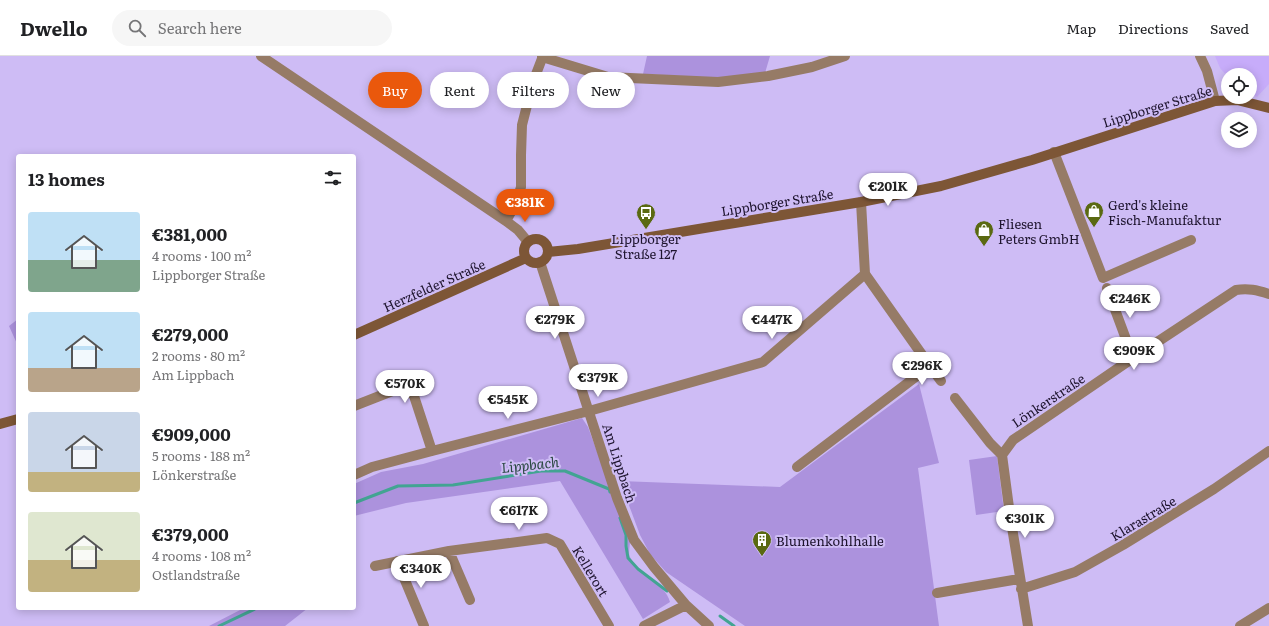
<!DOCTYPE html>
<html lang="en">
<head>
<meta charset="utf-8">
<style>
	:root { --surface:#fff; --page:#f6f6f6; --text:#202124; --muted:#757577; --line:#e0e0e0; --accent:#ea580c }
	body { margin:0; font-family:Literata,serif; background:var(--page); color:var(--text); height:100vh; display:flex; flex-direction:column; font-size:15px; white-space:nowrap }
	* { box-sizing:border-box; margin:0 }
	p { font-size:13px; color:var(--muted) }
	.icon { flex:none; width:22px; height:22px; fill:none; stroke:currentColor; stroke-width:2; stroke-linecap:round; stroke-linejoin:round }
	.map { position:relative; flex:1; overflow:hidden }
	.panel { position:absolute; left:16px; top:98px; width:340px; height:456px; display:flex; flex-direction:column; background:var(--surface); border-radius:4px; box-shadow:0 2px 10px #0003 }
	.panel>* { flex:none }
	.guide { position:absolute; left:368px; top:16px; width:380px; height:36px; display:flex; gap:8px }
	.fabs { position:absolute; left:1221px; top:12px; display:grid; gap:8px }
	.fabs a { display:grid; place-items:center; width:36px; height:36px; border-radius:50%; background:var(--surface); box-shadow:0 2px 10px #0003; font-size:20px }
	.price { position:absolute; translate:-50% -34px; padding:0 9px; border-radius:14px; background:#fff; color:#222; font-size:13px; line-height:26px; filter:drop-shadow(0 1px 2px #0008) }
	.price::after { content:''; position:absolute; left:50%; top:24px; width:12px; height:9px; margin-left:-6px; background:inherit; clip-path:polygon(0 0,100% 0,50% 100%) }
	.price.on { background:var(--accent); color:#fff }
	ul { padding:0; list-style:none }
	li { display:flex; align-items:center; gap:12px; height:100px; padding:0 12px }
	li span { display:grid; place-items:center; flex:none; width:112px; height:80px; border-radius:4px; color:#555 }
	li>.icon { margin-inline-start:auto }
	span .icon { width:48px; height:48px; fill:#fffc; stroke-width:1 }
	li b { font-size:17px }
	h2 { display:flex; justify-content:space-between; align-items:center; height:48px; padding:0 12px; font-size:17px }
	.chip { padding:0 14px; border-radius:18px; background:var(--surface); box-shadow:0 2px 10px #0003; font-size:14px; line-height:36px }
	.chip.on { background:var(--accent); color:#fff }
	header { display:flex; align-items:center; gap:24px; box-sizing:border-box; height:56px; padding:0 20px; background:var(--surface); border-bottom:1px solid var(--line) }
	header strong { font-size:19px }
	nav { display:flex; gap:22px; margin-inline-start:auto; font-size:14px }
	.search { width:280px; height:36px; background:var(--page); display:flex; align-items:center; gap:10px; box-sizing:border-box; padding:0 14px; border-radius:22px; color:var(--muted); font-size:15px }
	.map>svg:first-child { display:block }
	.built { fill:#c7acfa }
	.green { fill:#ac92dd }
	.lines { fill:none; stroke-linecap:round; stroke-linejoin:round }
	.stream { stroke:#42a492; stroke-width:3 }
	.minor { stroke:#967b66; stroke-width:10 }
	.tertiary { stroke:#967b66; stroke-width:10 }
	.secondary { stroke:#7d5636; stroke-width:10 }
	.labels { text-anchor:middle; dominant-baseline:central; stroke-width:4; stroke-linejoin:round; paint-order:stroke }
	.street-label { font-size:13px; fill:#1e142e; stroke:#cebcf5 }
	.poi-label { font-size:13px; fill:#1e142e; stroke:#cebcf5; text-anchor:start }
	.water-label { font-size:14px; font-style:italic; fill:#2b4943; stroke:#cebcf5 }
</style>
</head>
<body>
<header>
<strong>Dwello</strong>
<div class="search"><svg class="icon" aria-label="search" viewBox="0 0 24 24"><circle cx="10" cy="10" r="6"/><path d="M15 15l6 6"/></svg>Search here</div>
<nav><a>Map</a><a>Directions</a><a>Saved</a></nav>
</header>
<div class="map">
<svg width="1269" height="570" viewBox="0 0 1269 570">
	<rect width="100%" height="100%" fill="#cebcf5"/>
	<path class="built" d="M1215 0H1269V28L1257 41 1250 38V19H1228V21L1220 12Z"/>
	<path class="green" d="M647 0H770L765 17 720 22 643 18Z
		M18 263V290L9 270Z
		M919 328 939 407 918 412 939 570H745L666 516 650 498 640 479 620 425 780 431Z
		M582 362 588 371 630 485C630 490 628 497 630 501 639 519 665 527 670 546L643 563 560 425 406 447 354 460V428L381 416 423 408Z
		M997 400 1004 455 976 459 969 404Z
		M244 552H308L285 570H209Z"/>
	<g class="lines">
		<path class="stream" d="M354 447 398 430 453 429 541 415H565L609 433 610 436
			M620 462 626 479V490L628 502 638 513 667 535
			M720 560 734 570
			M219 570 257 552"/>
		<path class="minor" d="M1200 0 1207 15 1215 45
			M542 1 608 21 718 26 768 20 812 11 845 0
			M1054 96 1103 222 1191 184
			M540 206 617 442 634 484 654 511 686 549 709 570
			M1107 232 1133 302
			M930 310 941 325
			M955 342 990 387 1002 399 1010 459 1028 570
			M354 350 400 332 409 333 414 340 432 395
			M1002 399 1013 384 1133 302 1236 234C1248 232 1257 234 1269 238
			M797 411 930 310 865 218
			M354 419 372 411 432 395 589 355 763 306 865 218 861 146
			M449 495 470 544
			M397 505 424 570
			M375 510 449 495 547 482 560 488 609 570
			M1021 533 1075 516 1123 489 1214 433 1269 395
			M937 537 1019 523
			M644 570 686 549
			M1240 570 1269 552"/>
		<path class="tertiary" d="M261 0 506 165 518 174 528 186
			M506 165 516 147 521 131V99L522 69 533 26 543 0"/>
		<path class="secondary" d="M524 195a12 12 0 1 1 24 0a12 12 0 1 1-24 0Z
			M548 196 578 193 861 146 941 130 1032 104 1215 45 1237 44 1269 52
			M354 279 526 202
			M0 368 18 363"/>
	</g>
	<defs>
		<g id="shop-pin" transform="scale(1)"><path d="M0 17L-7.5 6A9.5 9.5 0 1 1 7.5 6Z" fill="#5a6911" stroke="#cebcf5"/><path d="M-5-2.5h2.3a2.7 3.5 0 0 1 5.4 0H5L5.5 6h-11ZM-1.5-2.5h3a1.5 2.3 0 0 0-3 0Z" fill="#fff"/></g>
		<g id="bus-pin" transform="scale(1)"><path d="M0 17L-7.5 6A9.5 9.5 0 1 1 7.5 6Z" fill="#5a6911" stroke="#cebcf5"/><path d="M-5-6H5V4H4V6H2V4H-2V6H-4V4H-5ZM-3.5-4V0h7V-4ZM-3.5 1.2v1.5H-2V1.2ZM2 1.2v1.5H3.5V1.2Z" fill="#fff"/></g>
		<g id="building-pin" transform="scale(1)"><path d="M0 17L-7.5 6A9.5 9.5 0 1 1 7.5 6Z" fill="#5a6911" stroke="#cebcf5"/><path d="M-4-6H4V6H1V3H-1V6H-4ZM-2.5-4.3h1.7v1.8h-1.7ZM.8-4.3h1.7v1.8H.8ZM-2.5-1h1.7V.8h-1.7ZM.8-1h1.7V.8H.8Z" fill="#fff"/></g>
	</defs>
	<g fill-rule="evenodd">
		<use href="#shop-pin" x="1094" y="155"/>
		<use href="#bus-pin" x="646" y="157"/>
		<use href="#shop-pin" x="984" y="174"/>
		<use href="#building-pin" x="762" y="484"/>
	</g>
	<g class="labels">
		<g class="street-label">
			<text transform="translate(1157 50) rotate(-17)">Lippborger Straße</text>
			<text transform="translate(777 146) rotate(-9)">Lippborger Straße</text>
			<text transform="translate(434 229) rotate(-24)">Herzfelder Straße</text>
			<text transform="translate(1048 344) rotate(-34)">Lönkerstraße</text>
			<text transform="translate(620 407) rotate(72)">Am Lippbach</text>
			<text transform="translate(1143 462) rotate(-31)">Klarastraße</text>
			<text transform="translate(591 515) rotate(59)">Kellerort</text>
		</g>
		<g class="poi-label">
			<text x="1108" y="148">Gerd's kleine<tspan x="1108" dy="15">Fisch-Manufaktur</tspan></text>
			<text x="998" y="167">Fliesen<tspan x="998" dy="15">Peters GmbH</tspan></text>
			<text x="646" y="182" text-anchor="middle">Lippborger<tspan x="646" dy="15">Straße 127</tspan></text>
			<text x="776" y="484">Blumenkohlhalle</text>
		</g>
		<g class="water-label">
			<text transform="translate(530 408) rotate(-6)">Lippbach</text>
		</g>
	</g>
</svg>
<div class="fabs">
<a><svg class="icon" aria-label="locate" viewBox="0 0 24 24"><circle cx="12" cy="12" r="6"/><path d="M12 2v4M12 18v4M2 12h4M18 12h4"/></svg></a>
<a><svg class="icon" aria-label="layers" viewBox="0 0 24 24"><path d="M12 4l9 5-9 5-9-5zM3 14l9 5 9-5"/></svg></a>
</div>
<b class="price" style="left:888px;top:151px">€201K</b>
<b class="price on" style="left:525px;top:167px">€381K</b>
<b class="price" style="left:1130px;top:263px">€246K</b>
<b class="price" style="left:555px;top:284px">€279K</b>
<b class="price" style="left:772px;top:284px">€447K</b>
<b class="price" style="left:1134px;top:315px">€909K</b>
<b class="price" style="left:922px;top:330px">€296K</b>
<b class="price" style="left:598px;top:342px">€379K</b>
<b class="price" style="left:405px;top:348px">€570K</b>
<b class="price" style="left:508px;top:364px">€545K</b>
<b class="price" style="left:519px;top:475px">€617K</b>
<b class="price" style="left:1025px;top:483px">€301K</b>
<b class="price" style="left:421px;top:533px">€340K</b>
<div class="guide">
<a class="chip on">Buy</a>
<a class="chip">Rent</a>
<a class="chip">Filters</a>
<a class="chip">New</a>
</div>
<section class="panel">
<h2>13 homes<svg class="icon" aria-label="filters" viewBox="0 0 24 24"><path d="M4 7h16M4 17h16"/><circle cx="9" cy="7" r="2"/><circle cx="15" cy="17" r="2"/></svg></h2>
<ul>
<li><span style="background:linear-gradient(#bfe0f5 60%,#7fa58c 0)"><svg class="icon" aria-label="home" viewBox="0 0 24 24"><path d="M3 11l9-7 9 7M6 9v11h12V9"/></svg></span><div><b>€381,000</b><p>4 rooms · 100 m²</p><p>Lippborger Straße</p></div></li>
<li><span style="background:linear-gradient(#bfe0f5 70%,#b9a48a 0)"><svg class="icon" aria-label="home" viewBox="0 0 24 24"><path d="M3 11l9-7 9 7M6 9v11h12V9"/></svg></span><div><b>€279,000</b><p>2 rooms · 80 m²</p><p>Am Lippbach</p></div></li>
<li><span style="background:linear-gradient(#c9d6e8 75%,#c2b280 0)"><svg class="icon" aria-label="home" viewBox="0 0 24 24"><path d="M3 11l9-7 9 7M6 9v11h12V9"/></svg></span><div><b>€909,000</b><p>5 rooms · 188 m²</p><p>Lönkerstraße</p></div></li>
<li><span style="background:linear-gradient(#dfe7d0 60%,#c2b280 0)"><svg class="icon" aria-label="home" viewBox="0 0 24 24"><path d="M3 11l9-7 9 7M6 9v11h12V9"/></svg></span><div><b>€379,000</b><p>4 rooms · 108 m²</p><p>Ostlandstraße</p></div></li>
</ul>
</section>
</div>
</body>
</html>
